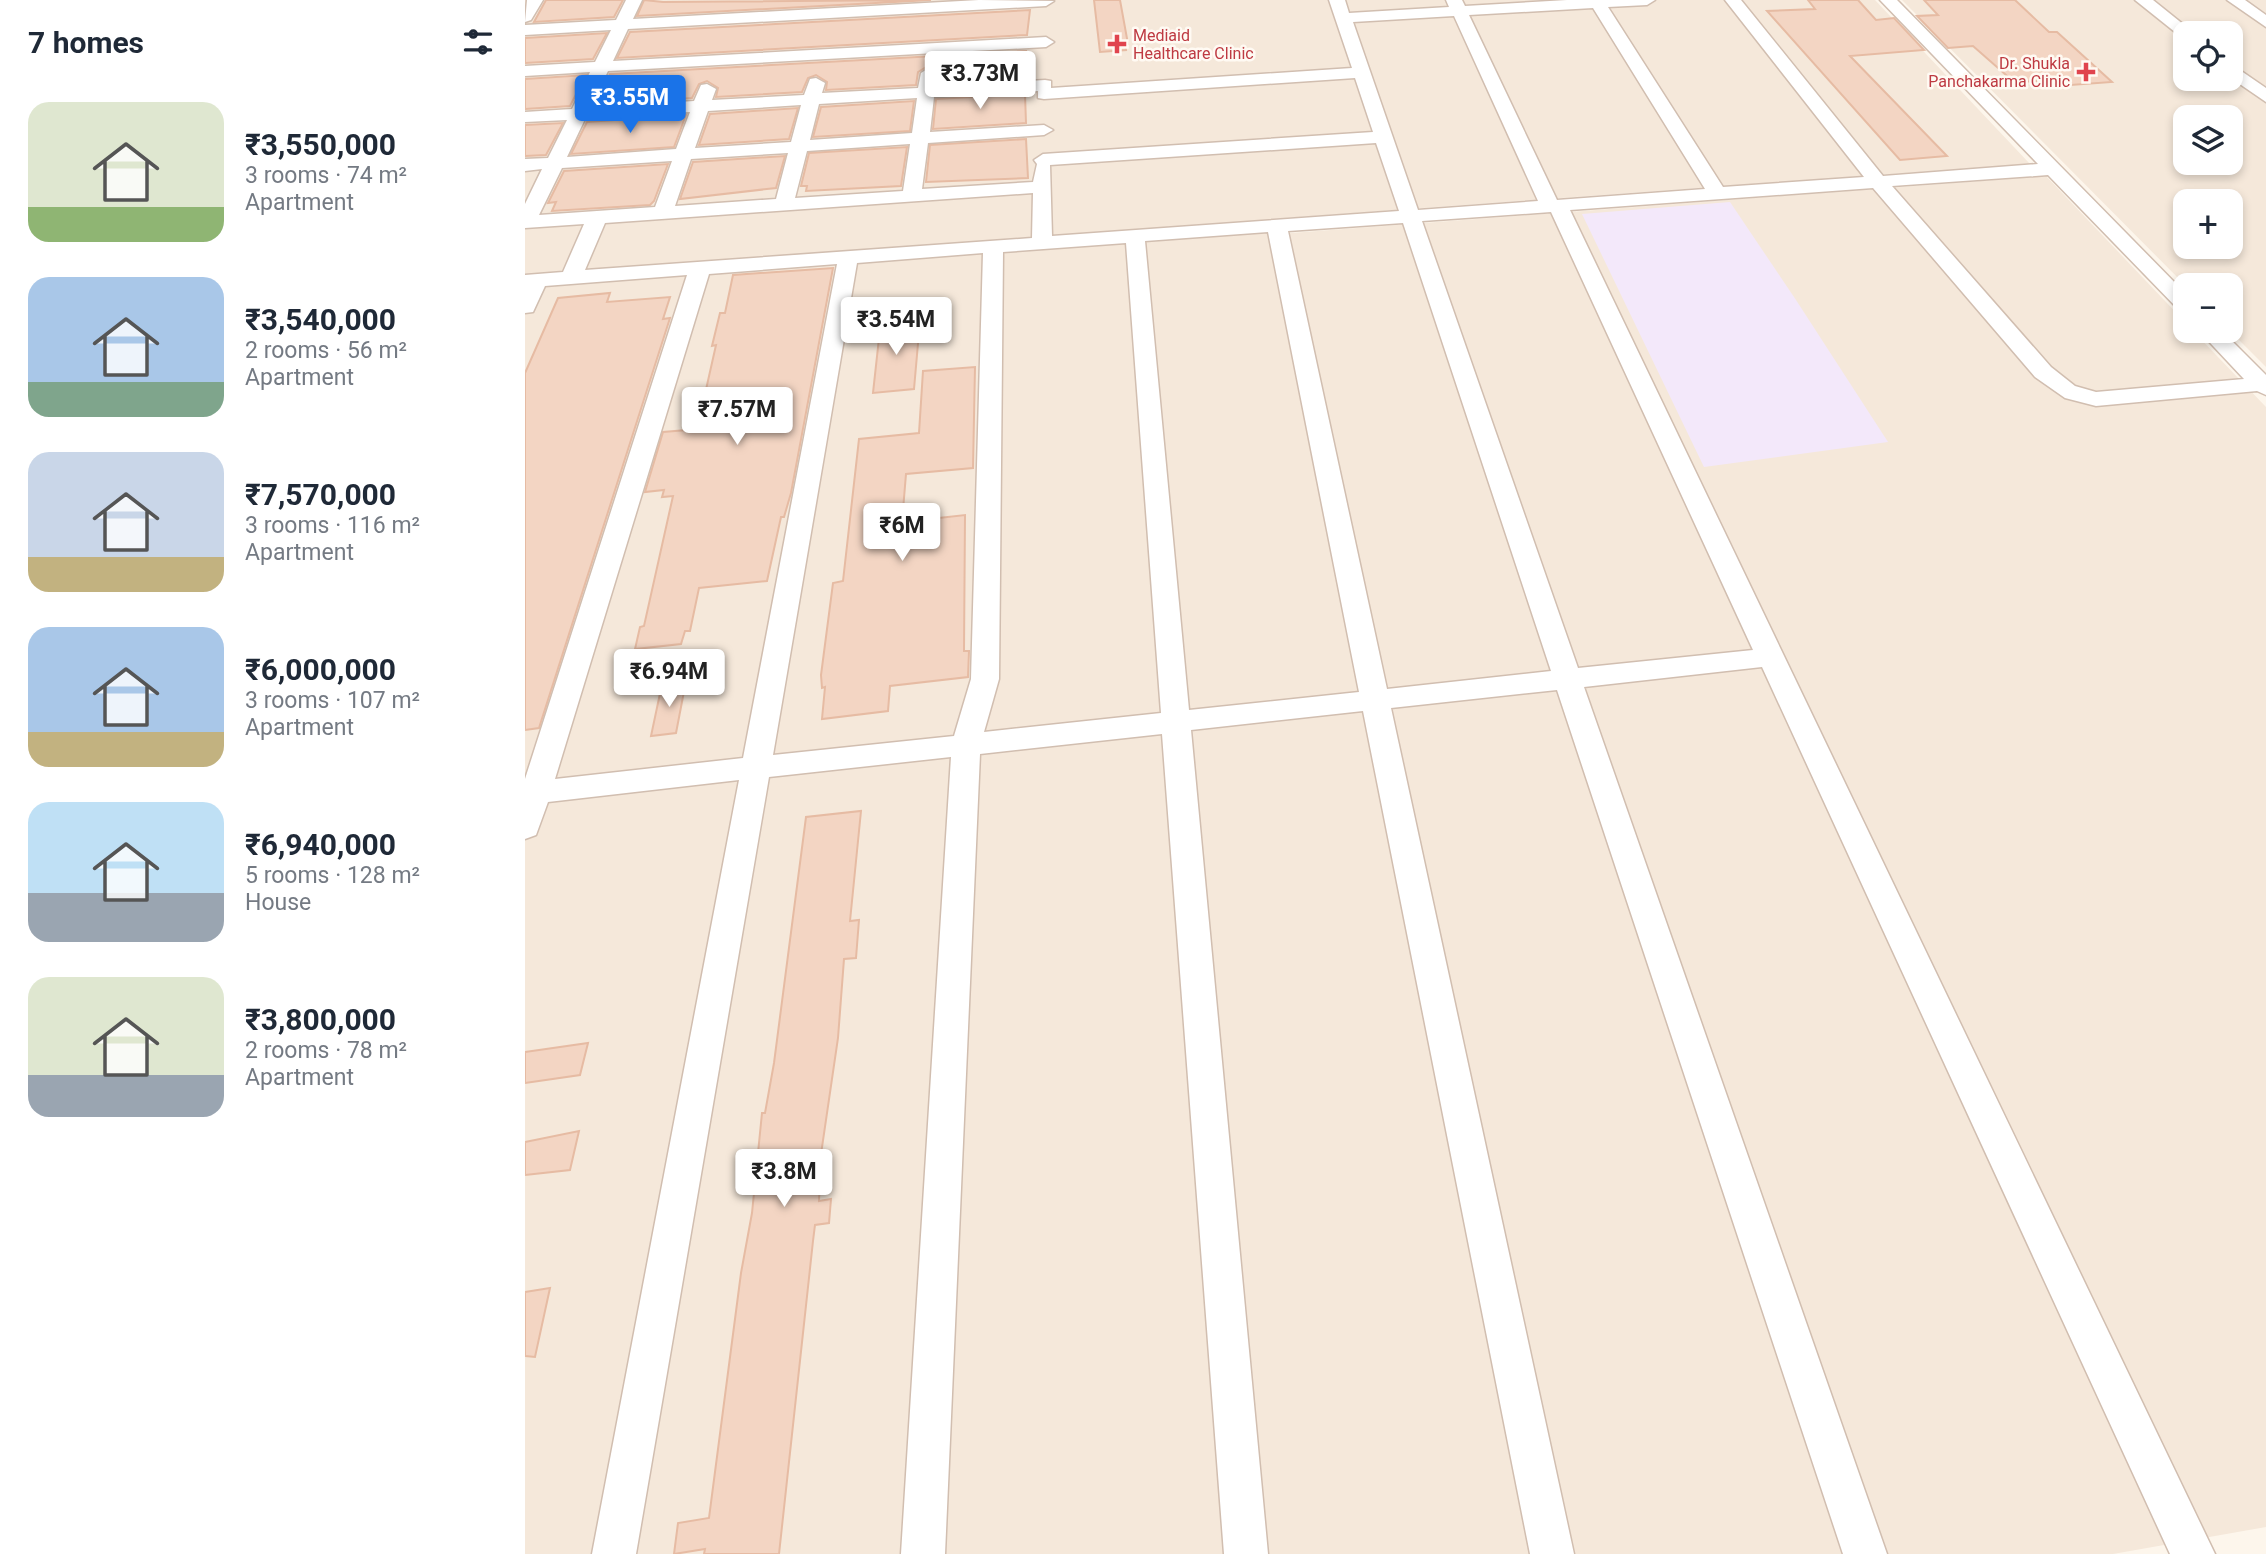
<!DOCTYPE html>
<html lang="en">
<head>
<meta charset="utf-8">
<style>
	:root { --surface:#fff; --page:#f2f2f3; --text:#1f2937; --muted:#747a83; --accent:#1a73e8 }
	body { margin:0; font-family:Roboto,sans-serif; background:var(--page); color:var(--text); height:100vh; display:flex; flex-direction:column; font-size:26px; white-space:nowrap }
	* { box-sizing:border-box; margin:0 }
	p { font-size:23px; color:var(--muted) }
	.icon { flex:none; width:38px; height:38px; fill:none; stroke:currentColor; stroke-width:2; stroke-linecap:round; stroke-linejoin:round }
	.map { position:relative; flex:1; overflow:hidden }
	.panel { display:flex; flex-direction:column; background:var(--surface); width:525px }
	.panel>* { flex:none }
	.controls { position:absolute; left:1648px; top:21px; display:grid; gap:14px }
	.controls a { display:grid; place-items:center; width:70px; height:70px; border-radius:14px; background:var(--surface); box-shadow:0 4px 10px #0003; font-size:35px }
	.price { position:absolute; translate:-50% -60px; padding:0 16px; border-radius:7px; background:#fff; color:#222; font-size:23px; line-height:46px; filter:drop-shadow(0 2px 4px #0008) }
	.price::after { content:''; position:absolute; left:50%; top:42px; width:21px; height:16px; margin-left:-10px; background:inherit; clip-path:polygon(0 0,100% 0,50% 100%) }
	.price.current { background:var(--accent); color:#fff }
	ul { padding:0; list-style:none }
	li { display:flex; align-items:center; gap:21px; height:175px; padding:0 28px }
	li span { display:grid; place-items:center; flex:none; width:196px; height:140px; border-radius:21px; color:#555 }
	li>.icon { margin-inline-start:auto }
	span .icon { width:84px; height:84px; fill:#fffc; stroke-width:1 }
	li b { font-size:30px }
	h2 { display:flex; justify-content:space-between; align-items:center; height:84px; padding:0 28px; font-size:30px }
	main { display:flex; flex:1; min-height:0 }
	.map>svg:first-child { display:block }
	.residential { fill:#f5e8da; fill-rule:evenodd }
	.education { fill:#f3e8fa }
	.building { fill:#f3d5c3; stroke:#e6bba3; stroke-width:2 }
	.lines { fill:none; stroke-linecap:round; stroke-linejoin:round }
	.minor-casing { stroke:#d1beb0; stroke-width:3 }
	.minor { fill:#fff; fill-rule:evenodd }
	.health-dot { fill:#e0444e; stroke:#fffaf3; stroke-width:2.5 }
	.labels { text-anchor:middle; dominant-baseline:central; stroke-width:5; stroke-linejoin:round; paint-order:stroke }
	.far-health-label { font-size:16px; fill:#be3a42; stroke:#fffaf3; text-anchor:start }
</style>
</head>
<body>
<main>
<section class="panel">
<h2>7 homes<svg class="icon" aria-label="filters" viewBox="0 0 24 24"><path d="M4 7h16M4 17h16"/><circle cx="9" cy="7" r="2"/><circle cx="15" cy="17" r="2"/></svg></h2>
<ul>
<li><span style="background:linear-gradient(#dfe7d0 75%,#8fb573 0)"><svg class="icon" aria-label="home" viewBox="0 0 24 24"><path d="M3 11l9-7 9 7M6 9v11h12V9"/></svg></span><div><b>₹3,550,000</b><p>3 rooms · 74 m²</p><p>Apartment</p></div></li>
<li><span style="background:linear-gradient(#a9c7e8 75%,#7fa58c 0)"><svg class="icon" aria-label="home" viewBox="0 0 24 24"><path d="M3 11l9-7 9 7M6 9v11h12V9"/></svg></span><div><b>₹3,540,000</b><p>2 rooms · 56 m²</p><p>Apartment</p></div></li>
<li><span style="background:linear-gradient(#c9d6e8 75%,#c2b280 0)"><svg class="icon" aria-label="home" viewBox="0 0 24 24"><path d="M3 11l9-7 9 7M6 9v11h12V9"/></svg></span><div><b>₹7,570,000</b><p>3 rooms · 116 m²</p><p>Apartment</p></div></li>
<li><span style="background:linear-gradient(#a9c7e8 75%,#c2b280 0)"><svg class="icon" aria-label="home" viewBox="0 0 24 24"><path d="M3 11l9-7 9 7M6 9v11h12V9"/></svg></span><div><b>₹6,000,000</b><p>3 rooms · 107 m²</p><p>Apartment</p></div></li>
<li><span style="background:linear-gradient(#bfe0f5 65%,#9aa5b1 0)"><svg class="icon" aria-label="home" viewBox="0 0 24 24"><path d="M3 11l9-7 9 7M6 9v11h12V9"/></svg></span><div><b>₹6,940,000</b><p>5 rooms · 128 m²</p><p>House</p></div></li>
<li><span style="background:linear-gradient(#dfe7d0 70%,#9aa5b1 0)"><svg class="icon" aria-label="home" viewBox="0 0 24 24"><path d="M3 11l9-7 9 7M6 9v11h12V9"/></svg></span><div><b>₹3,800,000</b><p>2 rooms · 78 m²</p><p>Apartment</p></div></li>
</ul>
</section>
<div class="map">
<svg width="1741" height="1554" viewBox="0 0 1741 1554">
	<rect width="100%" height="100%" fill="#fdf6ec"/>
	<path class="residential" d="M0 0H1350L1505 164 746 219 753 234 1521 176 1661 323V331H1668L1741 407V1527L1588 1554H0Z
		M1377 0H1741V367L1705 331 1706 285 1661 286ZM1661 33H1706V79H1661ZM1661 117H1706V163H1661ZM1661 201H1706V247H1661Z"/>
	<path class="education" d="M1205 202 1271 300 1363 442 1179 467 1057 214Z"/>
	<path class="building" d="M21 0H98L89 17 9 22Z
		M119 0 138 2 406 0 112 16Z
		M569 0H595L603 44H600L601 50 575 52Z
		M1283 0H1333L1351 20 1369 18 1399 50 1325 56 1422 156 1375 160 1242 11 1290 9Z
		M1399 0H1490L1524 32H1532L1587 82 1518 87 1512 81 1489 82 1448 46 1423 48 1392 16 1413 15Z
		M505 10 502 35 92 58 105 32Z
		M82 33 68 59 0 63V38Z
		M501 51 502 79 414 84 413 71 403 66 393 72 391 85 301 90 302 82 291 75 283 78 277 92 191 97 193 88 182 81 174 84 167 98 69 105 85 74Z
		M61 75 45 106 0 109V79Z
		M500 94 501 123 408 129 411 99Z
		M389 101 385 131 288 137 296 107Z
		M273 108 264 139 174 145 185 114Z
		M161 115 149 147 46 154 62 122Z
		M38 123 21 155 0 156V125Z
		M501 139 503 178 401 182 405 145Z
		M382 147 376 186 281 191 282 186H276L284 153Z
		M260 156 251 188 155 199 168 162Z
		M143 164 129 201 125 205 27 211 31 202 23 203 39 171Z
		M308 268 266 493 259 517H256L242 581 174 588 165 631H160L156 644 110 649 115 627 119 626 148 496 137 497 139 490 120 492 138 432 162 430 168 407 173 406 176 394H180L191 345 187 346 195 313H200L208 275Z
		M85 293 82 302 145 297 138 319 145 318 14 728 0 730V373L33 298Z
		M386 318 384 333 394 332 389 389 348 393 356 320Z
		M450 367 448 468 381 474 377 522 440 515 439 651H444L443 677 365 686 363 711 297 719 300 687 297 688 296 675 308 583 318 581 334 439 394 433 398 371Z
		M161 681 151 733 126 736 137 684Z
		M336 811 325 921 334 920 331 958 319 959 313 1038 296 1154 294 1201 306 1199 304 1223 290 1225 288 1241 254 1554H179L180 1549 149 1554 153 1523 184 1518 216 1273 227 1213 237 1113H240L249 1063 281 817Z
		M63 1043 55 1075 0 1083V1052Z
		M54 1131 45 1170 0 1175V1142Z
		M25 1288 10 1357 0 1356V1292Z"/>
	<g class="lines">
		<g class="minor-casing">
			<path id="minor" d="M2 0H18L6 20 0 22Z
				M101 0H117L108 19 454 0 529 1 521 6 103 29 88 61 521 37 529 42 521 47 83 71 65 108 169 101 176 85 182 84 191 89 187 100 279 95 285 79 291 78 300 83 297 93 393 88 396 73 404 68 412 73 411 87 520 80 526 81V88L827 68 804 0H820L824 13 924 7 921 0H937L940 6 1042 0H1130L1122 5 1083 7 1198 187 1339 177 1200 0H1216L1358 176 1513 164 1355 0H1372L1661 294V312L1654 310 1523 175 1367 186 1526 367 1550 386 1571 392 1719 379 1674 331H1697L1741 375V395L1732 391 1571 406 1540 398 1510 377 1348 188 1045 210 1690 1554H1645L1237 667 1059 687 1362 1554H1318L1032 690 866 708 1049 1554H1005L838 711 666 730 743 1554H699L637 734 455 754 420 1554H376L426 757 244 777 111 1554H67L214 780 23 802 11 835 0 839V779L162 275 20 286 8 312 0 313V275L38 272 59 224 0 228V204L17 169 0 171V159L23 158 42 120 0 122V112L47 109 65 72 0 76V66L70 62 86 30 0 35V25L91 20ZM1068 8 1180 189 1032 200 944 15ZM929 16 1013 201 893 210 828 22ZM830 78 848 132 518 154 509 160 512 164 508 182 397 189 403 143 519 135 528 130 519 125 405 132 409 97 513 91V98L519 99ZM392 98 387 133 285 140 294 104ZM276 105 266 142 170 148 183 111ZM165 112 151 149 42 157 60 119ZM851 143 874 211 527 236 525 165ZM385 144 378 191 270 198 282 151ZM263 153 251 199 150 206 166 159ZM147 161 130 207 14 215 37 168ZM508 193 507 238 60 270 80 223ZM1026 212 1228 650 1053 668 897 221ZM878 223 1026 671 862 689 763 231ZM743 232 834 692 664 710 620 241ZM601 243 636 713 459 732 474 679 478 252ZM458 253 446 679 429 736 248 755 332 263ZM312 264 218 758 30 779 184 274Z
				M1610 0H1628L1669 33H1661V38L1655 36Z
				M1702 0H1720L1741 15V27Z
				M1706 64 1741 88V102L1706 78Z"/>
		</g>
		<use href="#minor" class="minor"/>
	</g>
	<g class="health-dot">
		<path d="M588.5 33.5h7v7h7v7h-7v7h-7v-7h-7v-7h7z"/>
		<path d="M1557.5 61.5h7v7h7v7h-7v7h-7v-7h-7v-7h7z"/>
	</g>
	<g class="labels">
		<g class="far-health-label">
			<text x="608" y="35">Mediaid<tspan x="608" dy="18">Healthcare Clinic</tspan></text>
			<text x="1545" y="63" text-anchor="end">Dr. Shukla<tspan x="1545" dy="18">Panchakarma Clinic</tspan></text>
		</g>
	</g>
</svg>
<div class="controls">
<a><svg class="icon" aria-label="locate" viewBox="0 0 24 24"><circle cx="12" cy="12" r="6"/><path d="M12 2v4M12 18v4M2 12h4M18 12h4"/></svg></a>
<a><svg class="icon" aria-label="layers" viewBox="0 0 24 24"><path d="M12 4l9 5-9 5-9-5zM3 14l9 5 9-5"/></svg></a>
<a>+</a>
<a>−</a>
</div>
<b class="price" style="left:455px;top:111px">₹3.73M</b>
<b class="price current" style="left:105px;top:135px">₹3.55M</b>
<b class="price" style="left:371px;top:357px">₹3.54M</b>
<b class="price" style="left:212px;top:447px">₹7.57M</b>
<b class="price" style="left:377px;top:563px">₹6M</b>
<b class="price" style="left:144px;top:709px">₹6.94M</b>
<b class="price" style="left:259px;top:1209px">₹3.8M</b>
</div>
</main>
</body>
</html>
